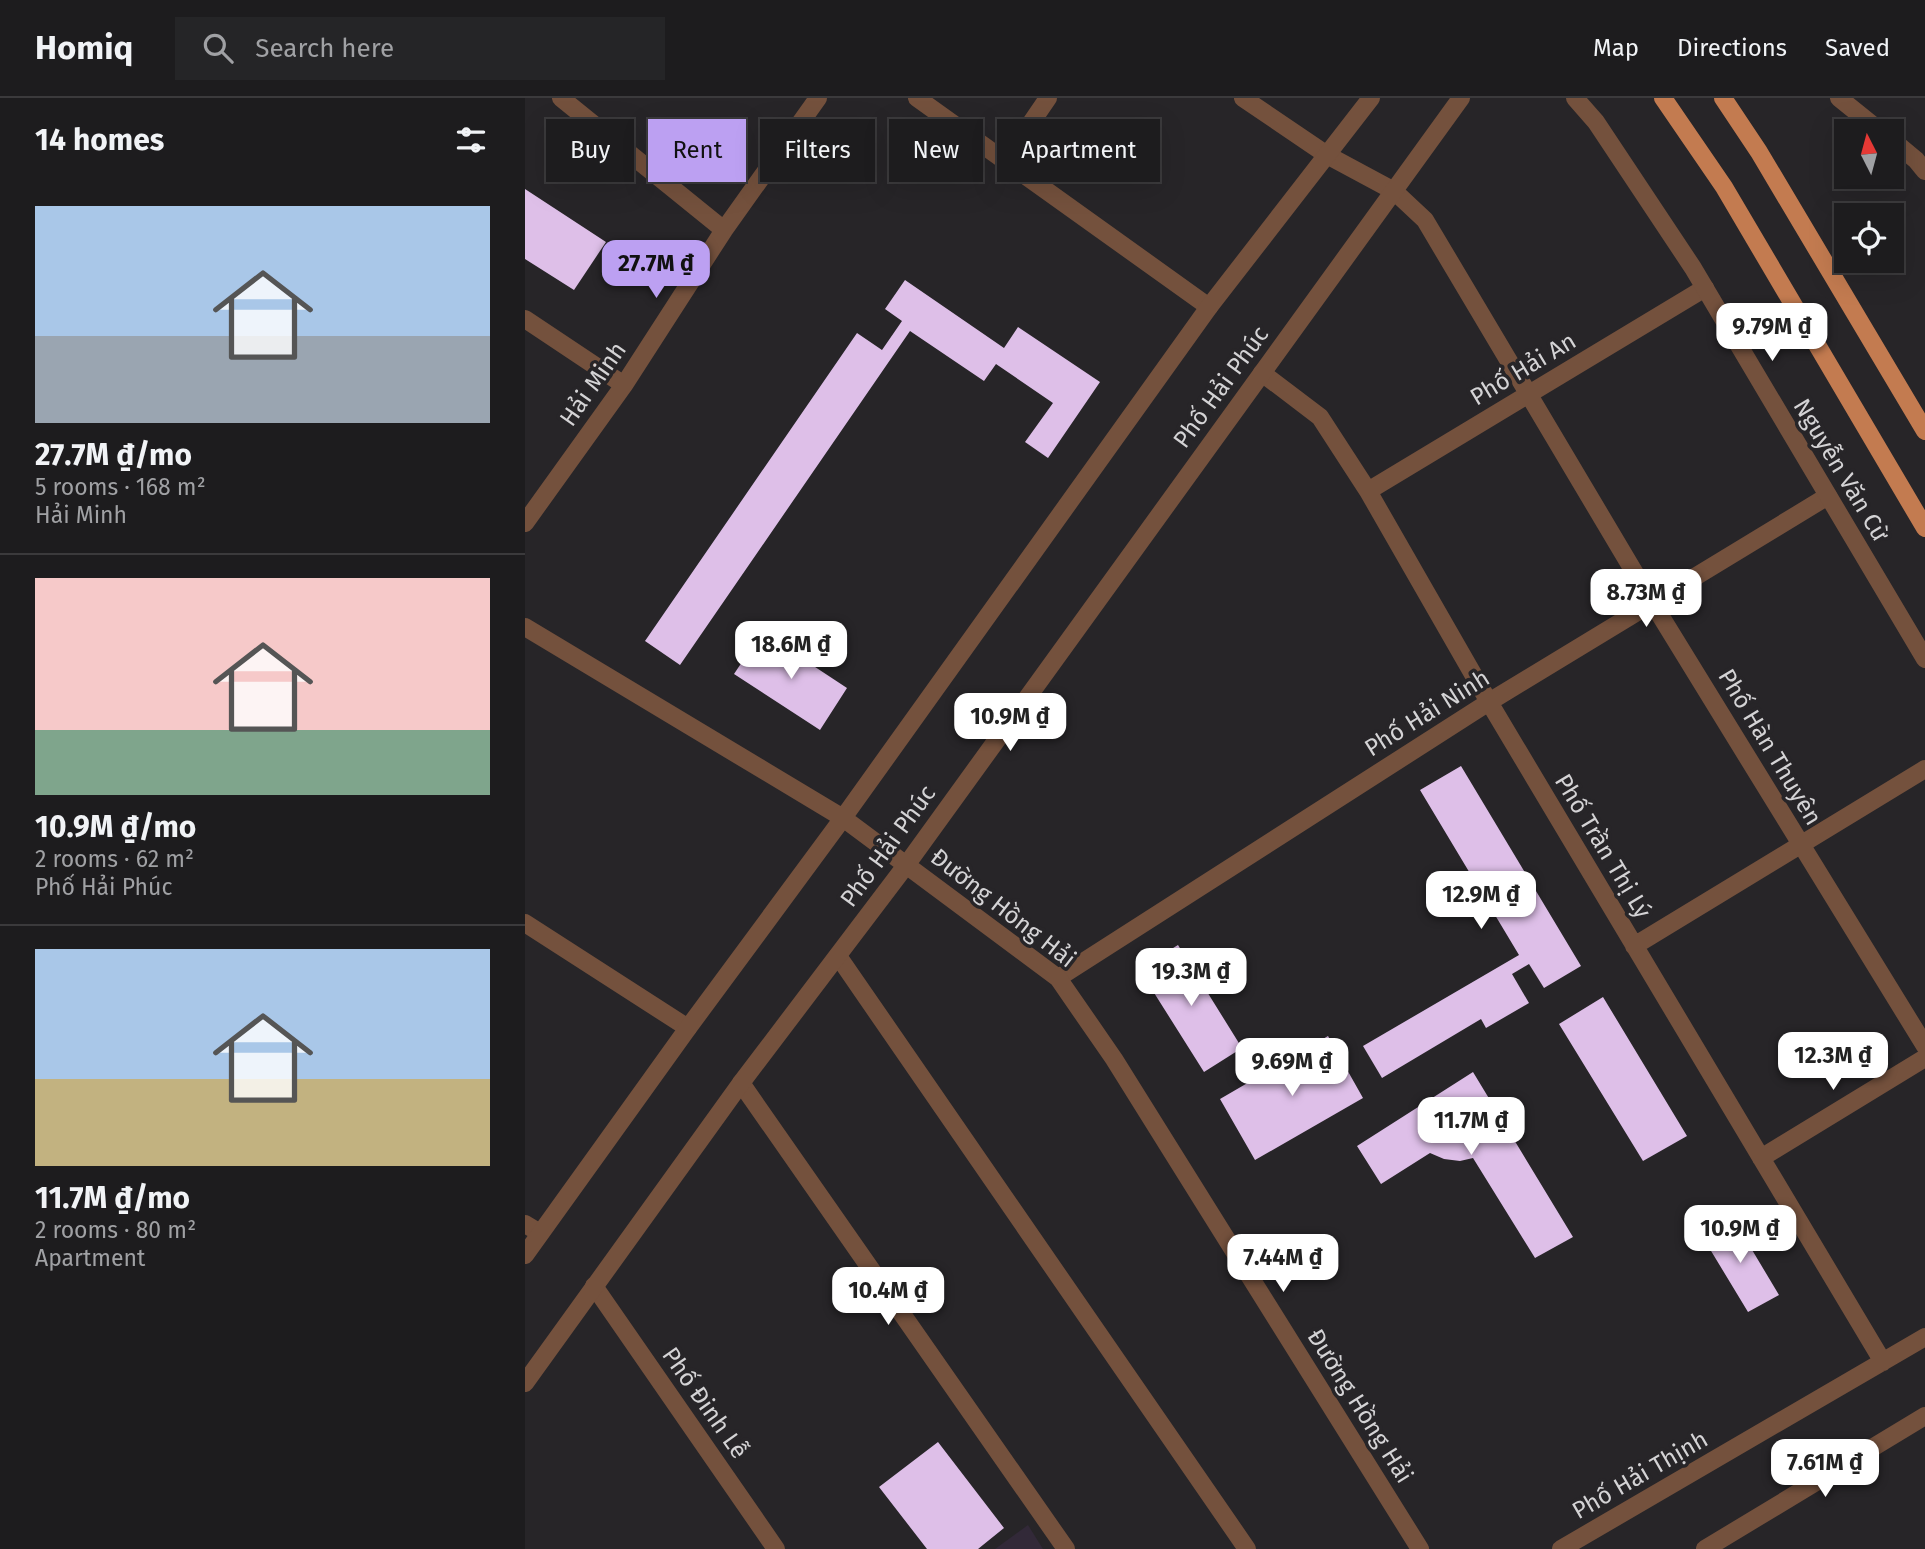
<!DOCTYPE html>
<html lang="en">
<head>
<meta charset="utf-8">
<style>
	:root { --surface:#1d1c1e; --page:#252527; --text:#f1f3f6; --muted:#a0a1a4; --line:#3b3a3c; --accent:#bca0f2 }
	body { margin:0; font-family:"Fira Sans",sans-serif; background:var(--page); color:var(--text); height:100vh; display:flex; flex-direction:column; font-size:26px; white-space:nowrap }
	* { box-sizing:border-box; margin:0 }
	p { font-size:23px; color:var(--muted) }
	.icon { flex:none; width:38px; height:38px; fill:none; stroke:currentColor; stroke-width:2; stroke-linecap:round; stroke-linejoin:round }
	.map { position:relative; flex:1; overflow:hidden }
	.panel { display:flex; flex-direction:column; background:var(--surface); width:525px }
	.panel>* { flex:none }
	.hud { position:absolute; left:21px; top:21px; width:665px; height:63px; display:flex; gap:14px }
	.needle { width:46px; rotate:354deg }
	.fabs { position:absolute; left:1309px; top:21px; display:grid; gap:14px }
	.fabs a { display:grid; place-items:center; width:70px; height:70px; border-radius:0px; background:var(--surface); box-shadow:0 7px 28px #0002,0 0 0 2px var(--line); font-size:35px }
	.price { position:absolute; translate:-50% -60px; padding:0 16px; border-radius:14px; background:#fff; color:#222; font-size:23px; line-height:46px; filter:drop-shadow(0 2px 4px #0008) }
	.price::after { content:''; position:absolute; left:50%; top:42px; width:21px; height:16px; margin-left:-10px; background:inherit; clip-path:polygon(0 0,100% 0,50% 100%) }
	.price.selected { background:var(--accent); color:#111 }
	ul { padding:0; list-style:none }
	li { display:grid; align-content:center; gap:14px; height:371px; padding:0 35px }
	li+li { border-top:2px solid var(--line) }
	li span { display:grid; place-items:center; height:217px; border-radius:0px; color:#555 }
	li>.icon { margin-inline-start:auto }
	span .icon { width:126px; height:126px; fill:#fffc; stroke-width:1 }
	li b { font-size:30px }
	h2 { display:flex; justify-content:space-between; align-items:center; height:84px; padding:0 35px; font-size:30px }
	.tag { padding:0 24px; border-radius:0px; background:var(--surface); box-shadow:0 7px 28px #0002,0 0 0 2px var(--line); font-size:24px; line-height:63px }
	.tag.selected { background:var(--accent); color:#111 }
	header { display:flex; align-items:center; gap:42px; box-sizing:border-box; height:98px; padding:0 35px; background:var(--surface); border-bottom:2px solid var(--line) }
	header strong { font-size:33px }
	nav { display:flex; gap:38px; margin-inline-start:auto; font-size:24px }
	.search { width:490px; height:63px; background:var(--page); display:flex; align-items:center; gap:18px; box-sizing:border-box; padding:0 24px; border-radius:0px; color:var(--muted); font-size:26px }
	main { display:flex; flex:1; min-height:0 }
	.map>svg:first-child { display:block }
	.commercial { fill:#322938 }
	.building { fill:#debfe8 }
	.lines { fill:none; stroke-linecap:round; stroke-linejoin:round }
	.minor { stroke:#74513d; stroke-width:18 }
	.tertiary { stroke:#74513d; stroke-width:18 }
	.primary { stroke:#c37b50; stroke-width:18 }
	.labels { text-anchor:middle; dominant-baseline:central; stroke-width:7; stroke-linejoin:round; paint-order:stroke }
	.street-label { font-size:24px; fill:#d4d3d5; stroke:#272528 }
</style>
</head>
<body>
<header>
<strong>Homiq</strong>
<div class="search"><svg class="icon" aria-label="search" viewBox="0 0 24 24"><circle cx="10" cy="10" r="6"/><path d="M15 15l6 6"/></svg>Search here</div>
<nav><a>Map</a><a>Directions</a><a>Saved</a></nav>
</header>
<main>
<section class="panel">
<h2>14 homes<svg class="icon" aria-label="filters" viewBox="0 0 24 24"><path d="M4 7h16M4 17h16"/><circle cx="9" cy="7" r="2"/><circle cx="15" cy="17" r="2"/></svg></h2>
<ul>
<li><span style="background:linear-gradient(#a9c7e8 60%,#9aa5b1 0)"><svg class="icon" aria-label="home" viewBox="0 0 24 24"><path d="M3 11l9-7 9 7M6 9v11h12V9"/></svg></span><div><b>27.7M ₫/mo</b><p>5 rooms · 168 m²</p><p>Hải Minh</p></div></li>
<li><span style="background:linear-gradient(#f6c9c9 70%,#7fa58c 0)"><svg class="icon" aria-label="home" viewBox="0 0 24 24"><path d="M3 11l9-7 9 7M6 9v11h12V9"/></svg></span><div><b>10.9M ₫/mo</b><p>2 rooms · 62 m²</p><p>Phố Hải Phúc</p></div></li>
<li><span style="background:linear-gradient(#a9c7e8 60%,#c2b280 0)"><svg class="icon" aria-label="home" viewBox="0 0 24 24"><path d="M3 11l9-7 9 7M6 9v11h12V9"/></svg></span><div><b>11.7M ₫/mo</b><p>2 rooms · 80 m²</p><p>Apartment</p></div></li>
</ul>
</section>
<div class="map">
<svg width="1400" height="1451" viewBox="0 0 1400 1451">
	<rect width="100%" height="100%" fill="#272528"/>
	<path class="commercial" d="M503 1427 518 1451H470Z"/>
	<path class="building" d="M0 91 81 144 49 192 0 161Z
		M380 182 479 250 493 229 575 284 523 360 500 344 528 305 471 266 459 283 385 233 155 567 120 543 332 235 357 252 377 223 360 211Z
		M237 534 322 590 295 632 209 576Z
		M936 668 1056 868 1019 890 1004 866 987 876 1004 905 961 930 956 921 857 980 838 948 994 857 895 692Z
		M653 847 717 950 679 974 614 871Z
		M1078 899 1162 1038 1118 1063 1034 926Z
		M803 938 838 1000 730 1062 695 1001Z
		M948 974 1048 1139 1010 1160 948 1060 935 1063 919 1061 905 1055 856 1086 832 1048Z
		M1208 1120 1254 1197 1223 1214 1177 1138Z
		M413 1344 479 1430 453 1451H402L354 1389Z"/>
	<g class="lines">
		<path class="minor" d="M36 0 199 132
			M392 0 684 209
			M718 0 802 57 869 93 900 122 1127 504 1400 948
			M1314 0 1355 33
			M1367 42 1391 62 1400 73
			M480 63 523 0
			M0 221 99 287
			M737 275 795 319 843 393 964 604 1358 1264
			M843 393 1180 190
			M0 425 99 287 199 132 293 0
			M0 825 163 930
			M1109 848 1400 671
			M313 858 722 1451
			M533 880 964 604 1303 398
			M216 985 541 1451
			M1236 1060 1400 960
			M0 1126 15 1135
			M69 1188 251 1451
			M1036 1451 1400 1239
			M1180 1451 1400 1318"/>
		<path class="tertiary" d="M1050 0 1071 24 1168 170 1400 561
			M0 529 318 720 533 880 589 961 895 1451
			M0 1157 163 930 318 720 684 209 846 0
			M0 1285 216 985 382 766 936 0"/>
		<path class="primary" d="M1138 0 1199 89 1400 430
			M1198 0 1234 54 1400 333"/>
	</g>
	<g class="labels">
		<g class="street-label">
			<text transform="translate(998 271) rotate(-31)">Phố Hải An</text>
			<text transform="translate(68 286) rotate(-55)">Hải Minh</text>
			<text transform="translate(696 289) rotate(-54)">Phố Hải Phúc</text>
			<text transform="translate(1316 372) rotate(59)">Nguyễn Văn Cừ</text>
			<text transform="translate(902 615) rotate(-32)">Phố Hải Ninh</text>
			<text transform="translate(1245 649) rotate(59)">Phố Hàn Thuyên</text>
			<text transform="translate(363 748) rotate(-54)">Phố Hải Phúc</text>
			<text transform="translate(1078 748) rotate(59)">Phố Trần Thị Lý</text>
			<text transform="translate(478 810) rotate(38)">Đường Hồng Hải</text>
			<text transform="translate(180 1305) rotate(55)">Phố Đinh Lễ</text>
			<text transform="translate(835 1308) rotate(58)">Đường Hồng Hải</text>
			<text transform="translate(1115 1377) rotate(-30)">Phố Hải Thịnh</text>
		</g>
	</g>
</svg>
<div class="fabs">
<a><svg class="needle" viewBox="-14 -14 28 28"><path d="M0-13l5 13h-10z" fill="#e53935"/><path d="M0 13l5-13h-10z" fill="#a0a1a4"/></svg></a>
<a><svg class="icon" aria-label="locate" viewBox="0 0 24 24"><circle cx="12" cy="12" r="6"/><path d="M12 2v4M12 18v4M2 12h4M18 12h4"/></svg></a>
</div>
<b class="price selected" style="left:131px;top:202px">27.7M ₫</b>
<b class="price" style="left:1247px;top:265px">9.79M ₫</b>
<b class="price" style="left:1121px;top:531px">8.73M ₫</b>
<b class="price" style="left:266px;top:583px">18.6M ₫</b>
<b class="price" style="left:485px;top:655px">10.9M ₫</b>
<b class="price" style="left:956px;top:833px">12.9M ₫</b>
<b class="price" style="left:666px;top:910px">19.3M ₫</b>
<b class="price" style="left:1308px;top:994px">12.3M ₫</b>
<b class="price" style="left:767px;top:1000px">9.69M ₫</b>
<b class="price" style="left:946px;top:1059px">11.7M ₫</b>
<b class="price" style="left:1215px;top:1167px">10.9M ₫</b>
<b class="price" style="left:758px;top:1196px">7.44M ₫</b>
<b class="price" style="left:363px;top:1229px">10.4M ₫</b>
<b class="price" style="left:1300px;top:1401px">7.61M ₫</b>
<div class="hud">
<a class="tag">Buy</a>
<a class="tag selected">Rent</a>
<a class="tag">Filters</a>
<a class="tag">New</a>
<a class="tag">Apartment</a>
</div>
</div>
</main>
</body>
</html>
